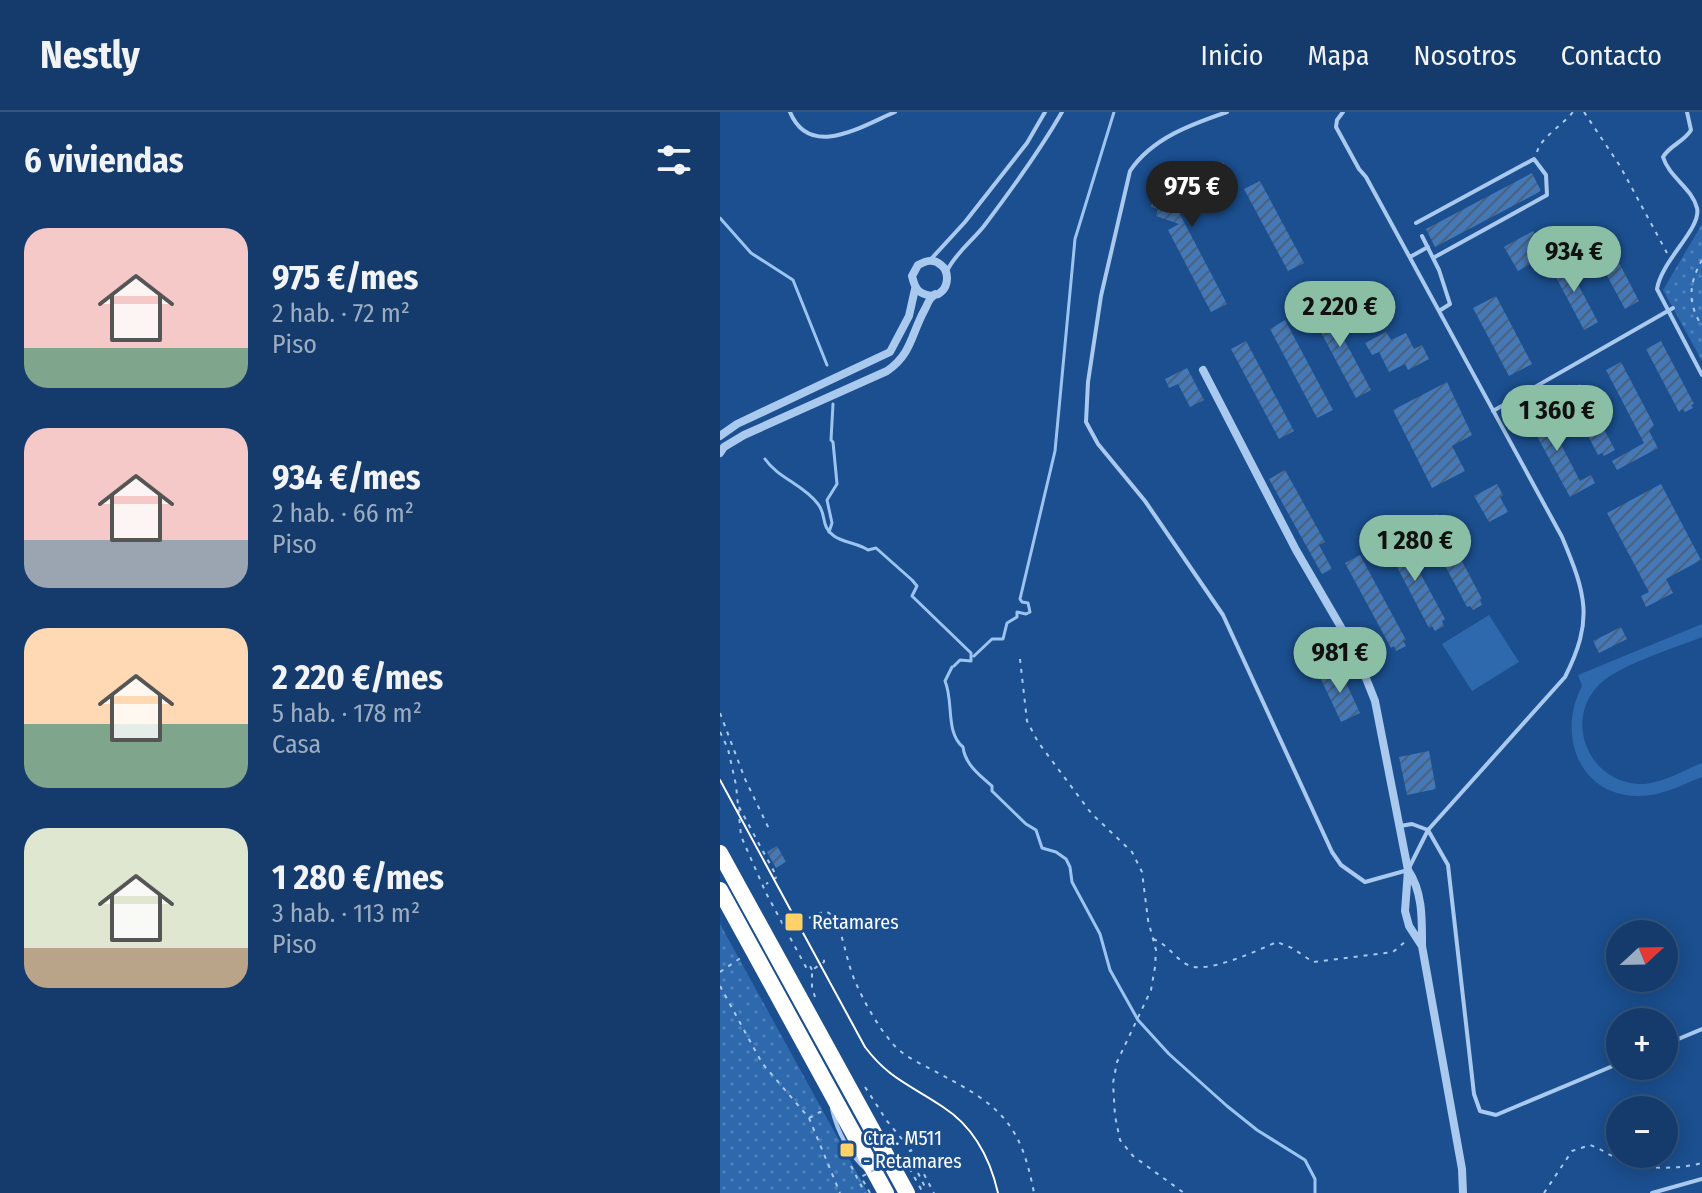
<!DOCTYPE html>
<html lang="es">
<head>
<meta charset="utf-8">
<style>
	:root { --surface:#143b6b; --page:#1d4271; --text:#f1f3f6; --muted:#9dadc1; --line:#33557e; --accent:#8abfa5 }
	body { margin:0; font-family:"Fira Sans Condensed",sans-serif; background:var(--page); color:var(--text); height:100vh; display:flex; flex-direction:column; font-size:30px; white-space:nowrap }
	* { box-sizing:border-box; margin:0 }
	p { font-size:26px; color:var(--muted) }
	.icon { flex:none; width:44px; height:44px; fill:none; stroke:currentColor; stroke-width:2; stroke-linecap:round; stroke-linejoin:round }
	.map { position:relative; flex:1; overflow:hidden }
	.side { display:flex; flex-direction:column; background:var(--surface); width:720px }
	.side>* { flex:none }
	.needle { width:52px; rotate:68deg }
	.controls { position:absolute; left:886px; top:808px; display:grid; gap:16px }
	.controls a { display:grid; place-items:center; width:72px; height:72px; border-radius:50%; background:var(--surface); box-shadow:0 4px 20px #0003,0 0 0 2px var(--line); font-size:40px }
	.price { position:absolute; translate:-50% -68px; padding:0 18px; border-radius:28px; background:var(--accent); color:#111; font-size:26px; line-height:52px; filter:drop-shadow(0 2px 4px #0008) }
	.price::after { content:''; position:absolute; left:50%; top:48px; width:24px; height:18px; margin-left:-12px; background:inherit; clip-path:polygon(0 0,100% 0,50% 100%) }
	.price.active { background:#222; color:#fff }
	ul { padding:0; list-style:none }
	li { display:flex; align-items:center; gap:24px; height:200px; padding:0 24px }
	li span { display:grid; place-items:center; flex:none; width:224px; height:160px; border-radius:24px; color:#555 }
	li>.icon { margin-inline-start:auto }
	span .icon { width:96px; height:96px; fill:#fffc; stroke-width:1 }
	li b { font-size:34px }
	h2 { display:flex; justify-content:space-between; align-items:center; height:96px; padding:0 24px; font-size:34px }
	header { display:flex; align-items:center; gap:48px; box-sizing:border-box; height:112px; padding:0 40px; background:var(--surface); border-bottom:2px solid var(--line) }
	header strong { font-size:38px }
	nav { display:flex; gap:44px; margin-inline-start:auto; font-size:28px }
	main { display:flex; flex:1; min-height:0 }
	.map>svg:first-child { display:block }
	.grass { fill:url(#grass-dots) }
	.park { fill:#2e69ad }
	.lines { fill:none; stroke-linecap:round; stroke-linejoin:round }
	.stream { stroke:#9cc4f0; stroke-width:3 }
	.building { fill:url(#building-hatch) }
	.path { stroke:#a9c9ee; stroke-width:2; stroke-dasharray:4 6; stroke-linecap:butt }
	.lane { stroke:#a9c9ee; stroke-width:4 }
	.street { stroke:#a9c9ee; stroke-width:8 }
	.highway { stroke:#fff; stroke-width:16 }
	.tram { stroke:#fff; stroke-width:2 }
	.path-bridge { stroke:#a9c9ee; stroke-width:2; stroke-dasharray:4 6; stroke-linecap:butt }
	.poi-dot { fill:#ffd166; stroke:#1b4f8f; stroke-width:3 }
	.labels { text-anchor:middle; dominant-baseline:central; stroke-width:6; stroke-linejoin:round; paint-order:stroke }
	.poi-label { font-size:20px; fill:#fff; stroke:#1b4f8f; text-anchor:start }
</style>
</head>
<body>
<header>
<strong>Nestly</strong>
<nav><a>Inicio</a><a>Mapa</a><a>Nosotros</a><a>Contacto</a></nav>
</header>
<main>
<section class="side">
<h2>6 viviendas<svg class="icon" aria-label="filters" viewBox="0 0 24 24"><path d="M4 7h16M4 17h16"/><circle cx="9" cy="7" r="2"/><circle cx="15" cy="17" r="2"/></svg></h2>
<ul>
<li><span style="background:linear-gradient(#f6c9c9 75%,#7fa58c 0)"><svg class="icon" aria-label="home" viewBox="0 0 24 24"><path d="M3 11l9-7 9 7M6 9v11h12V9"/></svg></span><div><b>975 €/mes</b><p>2 hab. · 72 m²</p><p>Piso</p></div></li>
<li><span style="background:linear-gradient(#f6c9c9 70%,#9aa5b1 0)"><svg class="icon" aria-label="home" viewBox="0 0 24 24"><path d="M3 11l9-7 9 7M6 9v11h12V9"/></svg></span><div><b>934 €/mes</b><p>2 hab. · 66 m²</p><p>Piso</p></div></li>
<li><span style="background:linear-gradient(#ffd9b3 60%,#7fa58c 0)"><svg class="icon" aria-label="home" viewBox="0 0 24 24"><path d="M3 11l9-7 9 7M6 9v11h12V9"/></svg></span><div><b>2 220 €/mes</b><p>5 hab. · 178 m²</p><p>Casa</p></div></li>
<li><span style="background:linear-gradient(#dfe7d0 75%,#b9a48a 0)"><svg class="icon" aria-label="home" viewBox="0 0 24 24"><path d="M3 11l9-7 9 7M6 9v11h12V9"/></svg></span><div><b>1 280 €/mes</b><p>3 hab. · 113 m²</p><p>Piso</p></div></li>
</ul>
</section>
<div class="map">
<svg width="982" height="1081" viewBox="0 0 982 1081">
	<defs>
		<pattern id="grass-dots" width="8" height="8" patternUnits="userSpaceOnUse" patternTransform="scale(2)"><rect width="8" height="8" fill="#2e69ad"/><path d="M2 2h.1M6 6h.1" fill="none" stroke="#4d80b9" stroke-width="1.8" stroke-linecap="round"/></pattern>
		<pattern id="building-hatch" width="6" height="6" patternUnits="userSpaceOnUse" patternTransform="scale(2)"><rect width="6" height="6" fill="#4478b7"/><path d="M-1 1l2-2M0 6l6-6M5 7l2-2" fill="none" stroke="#486282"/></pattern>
	</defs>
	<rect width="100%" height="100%" fill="#1b4f8f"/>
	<path class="grass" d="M982 112V249L943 178Z
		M0 811 5 821 148 1081H0Z"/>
	<path class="park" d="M769 503 799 550 752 579 722 532Z
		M982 512V525C955 536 894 554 876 576 845 612 870 669 918 672 940 673 962 659 982 651V665C961 673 940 685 917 684 858 683 837 621 862 574L858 563Z"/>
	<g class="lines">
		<path class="stream" d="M0 106 31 141 73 168 107 253
			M45 347C58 366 84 373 98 392 107 403 100 414 114 424 124 431 138 431 148 438L156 436 192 468 197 474 192 484 251 541V549L240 548 234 554
			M109 420 112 411 107 388 117 372 113 330 111 328 113 292
			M254 544 272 527H283L287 511 297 505V500L306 502 310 500 308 491 302 490 300 487 335 339 355 127 394 0
			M232 555 225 569C234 590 225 620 243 635 245 652 259 663 272 674V679L306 712 316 718 322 736 336 740 346 747 350 755 352 770 380 822 390 858 418 908 449 942 507 994 537 1018 585 1048 595 1067V1081"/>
	</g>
	<path class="building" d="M503 50 510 63 499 69V74L466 91 465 94 453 89 507 192 491 200 448 118 459 112 436 104 438 97 431 95 436 79 443 81Z
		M812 61 821 79 715 135 706 117Z
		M540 69 584 151 568 159 524 77Z
		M813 119 826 143 798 159 784 135Z
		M886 126 919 189 905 197 871 134Z
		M840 146 842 150 845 148 878 210 864 218 829 152Z
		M776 184 812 252 789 264 753 196Z
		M603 188 651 278 636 286 588 196Z
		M565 208 613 298 597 306 550 217Z
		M666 220 671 228 686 221 694 237 702 233 709 247 688 258 685 252 669 260 659 240 652 243 645 231Z
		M526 229 574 319 559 327 511 237Z
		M941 229 974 292 971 293 973 296 965 300 963 297 959 300 926 237Z
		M901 250 934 313 929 319 938 336 897 358 892 349 924 331 886 258Z
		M467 256 484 288 470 295 458 272 449 276 445 267Z
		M727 270 752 323 732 334 745 359 712 376 673 298Z
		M860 272 895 338 884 344 882 341 878 343 845 280Z
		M821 294 860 369 871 363 875 371 850 385 805 302Z
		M565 358 605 430 599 433 612 457 602 462 549 367Z
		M777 372 783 383 780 385 788 400 769 410 754 384Z
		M941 372 981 448 946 467 953 481 926 495 921 484 929 480 887 401Z
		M717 402 762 487 760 488 762 493 753 498 750 494 747 495 702 410Z
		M679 422 725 507 722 509 724 514 715 519 712 514 709 516 664 430Z
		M640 443 686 528 683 529 686 534 676 539 674 534 671 536 625 451Z
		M901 515 907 527 879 541 873 529Z
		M619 556 640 601 621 610 600 565Z
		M709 639 716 677 687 683 679 645Z
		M57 734 66 750 56 756 47 740Z"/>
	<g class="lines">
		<path class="path" d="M864 0 900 54 947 141
			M817 40C822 24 842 14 853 0
			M982 148C969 171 967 191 982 214
			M300 547 307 609 318 630 371 701 412 740 422 760 428 808 436 838 435 855 431 878 397 950 393 971 395 1004 400 1028 413 1044 464 1081
			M0 601 25 667 50 719
			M0 620 8 637 16 673 21 724 46 781 87 857 90 854 92 858
			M19 695 57 765 46 772
			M89 806 105 799 114 804C124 825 126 848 135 869 144 890 158 915 173 932 185 946 204 953 220 962 281 994 301 1012 314 1081
			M433 827C448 832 454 846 468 853 486 863 538 838 557 830L572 836 593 850 673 840 686 829
			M0 860 22 845
			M0 874 42 951 89 1006 120 1081
			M95 885 92 875V858L104 850V846
			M145 975 167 1009 191 1038
			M89 1006 100 1000 104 1002
			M131 1054 145 1081
			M196 1057 188 1040 191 1038 214 1081
			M824 1081 852 1039 870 1033C882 1037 893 1046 905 1050 927 1058 960 1057 982 1051"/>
		<path class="lane" d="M70 0C90 48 142 14 175 0
			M507 0C472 12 432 26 410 59L381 184 368 270 366 310 378 332 425 389 503 503 612 740 621 753 645 770 688 758 708 718 845 565C874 508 866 482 842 425L646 65 639 57 616 15 617 8 623 0
			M967 0 971 18C964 30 950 33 943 45 949 65 972 76 977 96 982 116 941 149 937 177L982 263
			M696 111 814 47 826 63 827 83 713 146
			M702 124 719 158 730 192 719 199
			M690 145 708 135
			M212 146 245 110 307 31 325 0
			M228 157C237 140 252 129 264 114 292 77 319 40 342 0
			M773 299 953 196
			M680 714 692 712 708 718 728 753 754 982 760 999 776 1003 900 951
			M944 933 982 917
			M112 997C117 1019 130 1044 147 1058
			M932 1081 982 1067"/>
		<path class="street" d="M483 258 576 438 636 541 655 589 688 758 685 799 689 814 702 834
			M0 324 17 312 170 240 189 204 195 177
			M0 341 4 335 24 323 167 259C192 242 191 222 205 197 207 194 208 189 211 186 219 177 213 187 221 180 229 173 229 159 221 153 213 146 206 149 198 153L192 164C195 177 198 182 212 184
			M688 758C703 780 702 808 702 834L742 1057 743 1081"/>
		<path class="highway" d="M0 741 187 1081
			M0 778 166 1081"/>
		<path class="tram" d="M0 668 145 935C170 968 191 973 223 995 254 1015 270 1046 278 1081"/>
		<path class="path-bridge" d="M150 1081 141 1065 182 1043 201 1077 205 1075 196 1057"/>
	</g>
	<g class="poi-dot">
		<rect x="64" y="800" width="20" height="20" rx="4"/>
		<rect x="119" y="1030" width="16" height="16" rx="4"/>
	</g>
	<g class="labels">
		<g class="poi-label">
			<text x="92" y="810">Retamares</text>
			<text x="143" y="1026">Ctra. M511<tspan x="143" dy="23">- Retamares</tspan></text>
		</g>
	</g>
</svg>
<div class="controls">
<a><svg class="needle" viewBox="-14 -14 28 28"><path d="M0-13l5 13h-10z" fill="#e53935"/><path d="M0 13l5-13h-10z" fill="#9dadc1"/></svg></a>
<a>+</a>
<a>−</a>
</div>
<b class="price active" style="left:472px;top:117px">975 €</b>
<b class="price" style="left:854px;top:182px">934 €</b>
<b class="price" style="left:620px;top:237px">2 220 €</b>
<b class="price" style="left:837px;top:341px">1 360 €</b>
<b class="price" style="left:695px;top:471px">1 280 €</b>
<b class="price" style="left:620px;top:583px">981 €</b>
</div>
</main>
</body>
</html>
